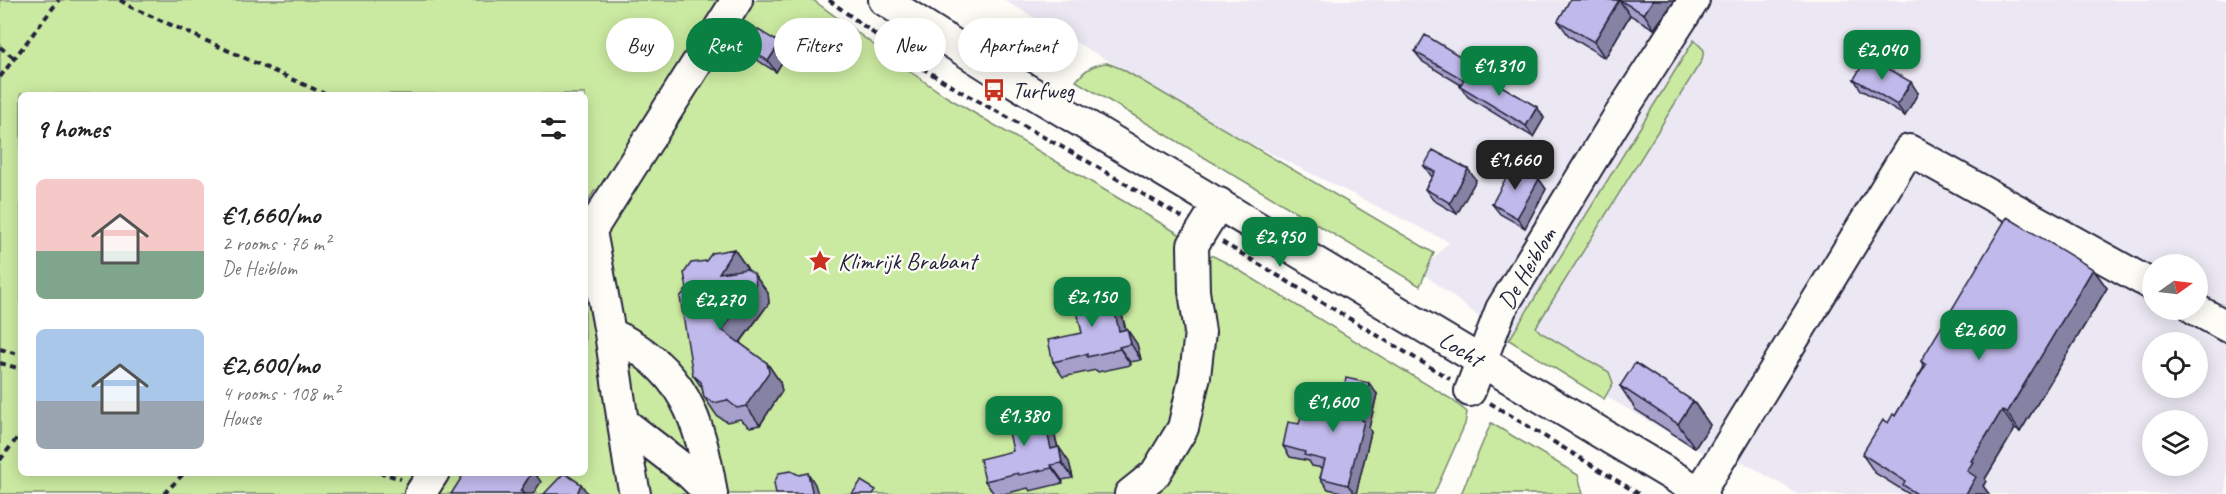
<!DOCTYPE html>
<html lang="en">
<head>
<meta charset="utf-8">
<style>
	:root { --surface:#fff; --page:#f6f6f6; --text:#222; --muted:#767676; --accent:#0b8043 }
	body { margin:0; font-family:Caveat,sans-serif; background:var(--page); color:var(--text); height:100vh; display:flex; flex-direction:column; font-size:22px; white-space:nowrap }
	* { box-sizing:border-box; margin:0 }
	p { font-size:20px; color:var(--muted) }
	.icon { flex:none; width:33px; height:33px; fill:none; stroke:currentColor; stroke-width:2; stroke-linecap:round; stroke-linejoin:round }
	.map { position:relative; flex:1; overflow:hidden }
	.drawer { position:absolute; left:18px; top:92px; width:570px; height:384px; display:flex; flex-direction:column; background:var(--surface); border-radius:9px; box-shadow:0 3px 15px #0003 }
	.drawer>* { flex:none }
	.guide { position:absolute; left:606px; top:18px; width:570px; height:54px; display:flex; gap:12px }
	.needle { width:39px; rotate:76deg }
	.tools { position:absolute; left:2142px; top:254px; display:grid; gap:12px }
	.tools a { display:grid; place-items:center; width:66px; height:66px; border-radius:50%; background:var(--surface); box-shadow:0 3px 15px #0003; font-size:30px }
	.price { position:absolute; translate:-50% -51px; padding:0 14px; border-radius:12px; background:var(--accent); color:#fff; font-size:20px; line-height:39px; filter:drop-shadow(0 2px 3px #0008) }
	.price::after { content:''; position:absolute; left:50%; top:36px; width:18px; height:14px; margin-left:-9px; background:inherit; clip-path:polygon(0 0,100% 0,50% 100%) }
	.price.current { background:#222; color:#fff }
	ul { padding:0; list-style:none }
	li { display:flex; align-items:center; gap:18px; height:150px; padding:0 18px }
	li span { display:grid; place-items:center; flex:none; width:168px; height:120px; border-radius:9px; color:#555 }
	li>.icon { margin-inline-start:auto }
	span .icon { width:72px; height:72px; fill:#fffc; stroke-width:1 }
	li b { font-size:26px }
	h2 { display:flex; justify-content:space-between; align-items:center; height:72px; padding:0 18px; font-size:26px }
	.tag { padding:0 21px; border-radius:27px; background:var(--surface); box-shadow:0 3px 15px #0003; font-size:21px; line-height:54px }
	.tag.current { background:var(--accent); color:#fff }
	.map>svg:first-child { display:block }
	.built { fill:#ebe8f3; fill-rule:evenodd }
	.green { fill:#cbeaa1; stroke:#76866e; stroke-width:1.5 }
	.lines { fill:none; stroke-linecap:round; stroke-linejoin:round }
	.minor-casing { stroke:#22223b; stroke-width:34 }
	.path { stroke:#22223b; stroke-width:4; stroke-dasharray:6 4.5; stroke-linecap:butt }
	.minor { stroke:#fdfcf7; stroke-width:30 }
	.wall { fill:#a59fca; stroke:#22223b; stroke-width:1.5 }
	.shaded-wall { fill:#8682a4; stroke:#22223b; stroke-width:1.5 }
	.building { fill:#c0b9eb; stroke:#22223b; stroke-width:1.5 }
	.labels { text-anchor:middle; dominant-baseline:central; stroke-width:4.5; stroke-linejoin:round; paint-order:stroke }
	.poi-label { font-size:24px; fill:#22223b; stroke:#fdfcf7; text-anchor:start }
	.street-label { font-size:24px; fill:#22223b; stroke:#fdfcf7 }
</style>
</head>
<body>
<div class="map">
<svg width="2226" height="494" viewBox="0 0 2226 494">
	<rect width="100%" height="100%" fill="#fdfcf7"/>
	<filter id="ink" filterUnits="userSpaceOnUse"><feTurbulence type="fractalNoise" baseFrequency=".0167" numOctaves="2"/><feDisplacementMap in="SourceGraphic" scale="12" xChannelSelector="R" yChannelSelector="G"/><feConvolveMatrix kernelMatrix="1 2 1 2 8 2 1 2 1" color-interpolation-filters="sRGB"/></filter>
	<g filter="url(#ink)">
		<path class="built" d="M1004 0H2226V494H1798L1743 462 1707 455 1509 340 1421 272 1449 242 1244 140ZM2152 264H2198V309H2152ZM2152 342H2198V387H2152ZM2152 420H2198V465H2152Z"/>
		<path class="green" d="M0 0H726L603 193 595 190 585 206V94H21V472L414 473 406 484 410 488 406 494H0Z
			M754 0H813L912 73 947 97 1191 241 1184 289 1187 391 1161 444 1122 494H437L451 473 585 472V264Z
			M1694 40 1704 50 1702 60 1536 327 1540 332 1609 372 1613 383 1604 399 1509 340Z
			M1107 63 1122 69 1434 253 1420 286 1076 81C1085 70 1093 64 1107 63Z
			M1201 255 1213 256 1227 263 1451 399 1467 412 1465 424 1434 494H1148L1168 469Z
			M1491 423 1578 475 1583 494H1461Z"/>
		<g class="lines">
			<g class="minor-casing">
				<path id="minor" d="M884 0 1001 74 1703 494
					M591 231 610 333 629 464 635 494
					M585 240 737 0
					M2195 309 2226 326
					M610 333C684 368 700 419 712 494
					M1470 391 1501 309 1615 122 1694 0
					M623 422 689 473 711 494
					M1700 492 1909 150 2152 285
					M420 494 434 472
					M1130 494 1155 474 1183 428 1195 376 1200 332 1194 291 1193 245 1219 203"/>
			</g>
			<path class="path" d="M120 0 131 7 325 94
				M829 0 912 62 965 94 1082 158 1183 218
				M0 47 14 58
				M0 77 59 0
				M1222 242 1450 379
				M0 349 21 355
				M0 363 21 369
				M1490 403 1639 494
				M0 460 21 433
				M379 472 401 479
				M164 494 185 472"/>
			<use href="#minor" class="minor"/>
		</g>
		<path class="wall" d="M1570 0H1675L1654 29 1630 15 1605 58 1569 36 1558 21Z
			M734 40 787 54 776 72 741 50Z
			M1415 52 1480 74 1537 107 1544 118 1533 137 1468 97 1460 86 1461 85 1423 62Z
			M1854 79 1918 93 1905 116 1861 90Z
			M1424 166 1476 180 1457 214 1433 200 1425 189 1432 177Z
			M1539 179 1546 189 1525 228 1500 214 1492 204Z
			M734 249 747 268V269L768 293 769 303 740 343 767 363 780 382 782 391 760 425 750 427 740 419 727 422 717 416 704 397 702 388 693 375 687 289 706 261Z
			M2093 269 2107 288 2020 432 2015 429 1985 479 1986 481 1983 486 1989 494H1909L1875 473 1862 454 1895 416 1924 367 1921 361Z
			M1116 299 1118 309 1122 315 1126 329 1137 344 1141 360 1130 362 1131 365 1098 372 1096 370 1063 377 1053 362Z
			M1620 386 1693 401 1710 425 1695 448 1636 410Z
			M1377 394 1369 428 1371 432 1356 494H1350L1328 489 1320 478 1323 468 1312 466 1309 461 1290 457 1283 446 1299 424 1329 419Z
			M1037 402 1048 417 1050 427 1054 433 1058 447 1069 462 1073 478 1062 480 1063 483 1030 491 1028 488 1004 494H994L985 481 1013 451 1018 414Z"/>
		<path class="shaded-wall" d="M1619 0 1630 15 1605 58 1594 42Z
			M1653 0H1675L1654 29 1644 14Z
			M780 43 787 54 776 72 768 61Z
			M1473 64 1481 75 1464 80Z
			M1911 82 1918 93 1905 116 1897 105Z
			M1537 107 1544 118 1533 137 1526 126Z
			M1468 169 1476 180 1457 214 1450 203Z
			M1539 179 1546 189 1525 228 1517 218Z
			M734 249 747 268 732 291 719 273Z
			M2093 269 2107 288 2020 432 2007 413Z
			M754 274 768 293 769 303 735 349 722 330Z
			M1105 284 1116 299 1118 309 1122 315 1129 346 1119 331 1109 300Z
			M1127 329 1137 344 1141 360 1131 344Z
			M1119 347 1130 362 1131 365 1120 349Z
			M767 363 780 382 782 391 760 425 746 406Z
			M1369 383 1377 394 1369 428 1371 432 1356 494H1355L1348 485 1361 420Z
			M1693 401 1710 425 1695 448 1678 424Z
			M1037 402 1048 417 1050 427 1054 433 1062 464 1051 449 1041 419Z
			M2002 410 2015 429 1985 479 1986 481 1983 486 1989 494H1966L1967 471 1971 461Z
			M1059 447 1069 462 1073 478 1062 463Z
			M1051 465 1062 480 1063 483 1052 468Z
			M532 472H534L541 482 533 494H523L520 491Z
			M808 473 815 484 818 494H811Z
			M581 484 588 494H577Z"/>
		<path class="building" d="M1570 0H1619L1594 42 1558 21Z
			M1619 0H1653L1644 14Z
			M745 22 780 43 768 61 734 40Z
			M1425 35 1473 64 1464 80 1415 52Z
			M1867 57 1911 82 1897 105 1854 79Z
			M1471 68 1537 107 1526 126 1460 86Z
			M1433 150 1468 169 1450 203 1425 189 1435 172 1424 166Z
			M1513 165 1539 179 1517 218 1492 204Z
			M2007 217 2093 269 2007 413 2002 410 1971 461 1973 462 1967 471 1976 477 1966 494H1917L1903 485 1905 481 1862 454 1883 420 1888 423 1893 414 1895 416 1926 365 1921 361Z
			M734 249 719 273 747 269 754 274 756 284 722 330 767 363 769 372 746 406 737 408 727 400 714 403 704 397 701 382 693 375 680 297 687 289 684 273 691 263 706 261 712 253Z
			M1105 284 1109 300 1112 299 1119 331 1127 329 1131 344 1119 347 1120 349 1087 357V354L1053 362 1048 340 1082 333 1074 298 1086 295 1085 288Z
			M1635 363 1693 401 1678 424 1620 386Z
			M1346 378 1369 383 1361 420 1364 421 1348 485 1320 478 1325 460 1304 455 1305 452 1283 446 1288 422 1299 424 1302 413 1329 419 1336 388 1344 389Z
			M1037 402 1041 419 1044 418 1051 449 1059 447 1062 463 1051 465 1052 468 1019 475 1018 473 985 481 980 459 1013 451 1006 417 1018 414 1016 407Z
			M791 471 799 475 808 473 812 491 811 494H776L774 483 779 473Z
			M465 472H532L520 491 525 494H451Z
			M564 473 581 484 577 494H544Z
			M861 481 876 490 873 494H852Z"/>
	</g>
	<defs>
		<g id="bus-bare" transform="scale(1.8)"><path d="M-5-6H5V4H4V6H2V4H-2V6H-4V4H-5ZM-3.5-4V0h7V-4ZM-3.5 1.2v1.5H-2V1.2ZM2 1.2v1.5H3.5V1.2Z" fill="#c8321e" stroke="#fdfcf7" stroke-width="2.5" paint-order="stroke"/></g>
		<g id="sight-bare" transform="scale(1.8)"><path d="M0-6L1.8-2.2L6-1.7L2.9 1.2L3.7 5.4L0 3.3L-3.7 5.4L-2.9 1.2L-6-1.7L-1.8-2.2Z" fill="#c8321e" stroke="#fdfcf7" stroke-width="2.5" paint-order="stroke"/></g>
	</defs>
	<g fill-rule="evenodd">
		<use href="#bus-bare" x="994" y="90"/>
		<use href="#sight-bare" x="820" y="261"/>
	</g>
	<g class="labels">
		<g class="poi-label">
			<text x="1012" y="90">Turfweg</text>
			<text x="838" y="261">Klimrijk Brabant</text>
		</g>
		<g class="street-label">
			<text transform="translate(1527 268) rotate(-59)">De Heiblom</text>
			<text transform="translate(1461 349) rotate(31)">Locht</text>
		</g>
	</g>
</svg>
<div class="tools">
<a><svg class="needle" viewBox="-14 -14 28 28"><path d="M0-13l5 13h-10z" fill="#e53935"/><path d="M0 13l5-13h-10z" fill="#767676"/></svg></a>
<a><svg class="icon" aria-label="locate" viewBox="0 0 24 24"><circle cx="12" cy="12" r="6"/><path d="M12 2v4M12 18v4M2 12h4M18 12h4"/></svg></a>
<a><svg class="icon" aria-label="layers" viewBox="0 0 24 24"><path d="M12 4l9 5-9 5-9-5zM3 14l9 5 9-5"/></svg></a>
</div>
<b class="price" style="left:1882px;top:81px">€2,040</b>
<b class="price" style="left:1499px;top:97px">€1,310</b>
<b class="price current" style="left:1515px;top:191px">€1,660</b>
<b class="price" style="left:1280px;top:268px">€2,950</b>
<b class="price" style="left:1092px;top:328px">€2,150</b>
<b class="price" style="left:720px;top:331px">€2,270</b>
<b class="price" style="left:1979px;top:361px">€2,600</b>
<b class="price" style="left:1333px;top:433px">€1,600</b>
<b class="price" style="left:1024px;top:447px">€1,380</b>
<div class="guide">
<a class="tag">Buy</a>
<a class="tag current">Rent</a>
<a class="tag">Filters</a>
<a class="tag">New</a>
<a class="tag">Apartment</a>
</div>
<section class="drawer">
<h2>9 homes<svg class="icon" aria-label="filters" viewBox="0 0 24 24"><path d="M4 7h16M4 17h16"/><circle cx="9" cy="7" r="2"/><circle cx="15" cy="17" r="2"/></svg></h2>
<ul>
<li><span style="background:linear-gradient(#f6c9c9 60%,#7fa58c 0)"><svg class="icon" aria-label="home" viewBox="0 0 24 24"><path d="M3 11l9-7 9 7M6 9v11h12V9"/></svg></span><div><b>€1,660/mo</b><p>2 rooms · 76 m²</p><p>De Heiblom</p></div></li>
<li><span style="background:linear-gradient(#a9c7e8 60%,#9aa5b1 0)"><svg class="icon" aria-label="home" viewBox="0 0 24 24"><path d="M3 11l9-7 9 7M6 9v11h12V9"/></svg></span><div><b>€2,600/mo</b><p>4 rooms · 108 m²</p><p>House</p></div></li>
</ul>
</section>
</div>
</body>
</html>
